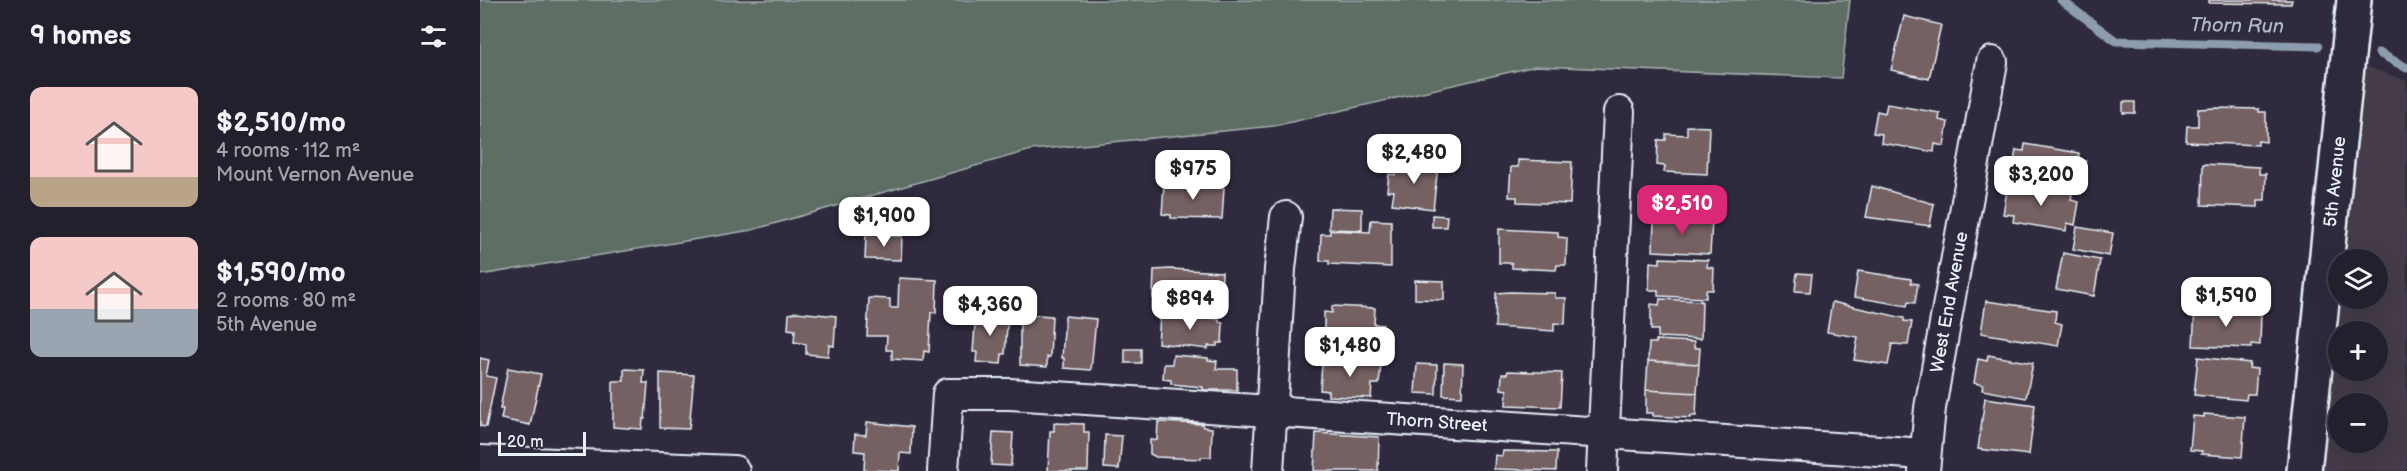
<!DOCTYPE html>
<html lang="en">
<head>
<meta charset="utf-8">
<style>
	:root { --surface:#23202e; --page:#2b2836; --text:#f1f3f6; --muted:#a3a3aa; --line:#403e4a; --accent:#db2777 }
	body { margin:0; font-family:"Balsamiq Sans",sans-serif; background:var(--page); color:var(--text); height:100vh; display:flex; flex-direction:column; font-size:22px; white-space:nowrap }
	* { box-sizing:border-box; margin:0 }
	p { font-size:20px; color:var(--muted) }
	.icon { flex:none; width:33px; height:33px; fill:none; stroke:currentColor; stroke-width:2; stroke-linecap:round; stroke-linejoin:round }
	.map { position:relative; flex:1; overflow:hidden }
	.panel { display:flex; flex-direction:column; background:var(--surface); width:480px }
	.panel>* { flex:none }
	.fabs { position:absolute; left:1848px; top:249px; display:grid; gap:12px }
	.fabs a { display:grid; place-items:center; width:60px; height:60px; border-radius:50%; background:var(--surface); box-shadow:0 6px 24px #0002,0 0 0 2px var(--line); font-size:30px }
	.scale { position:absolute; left:18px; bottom:15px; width:88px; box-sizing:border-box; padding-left:6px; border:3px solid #e8f1f8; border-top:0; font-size:16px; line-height:21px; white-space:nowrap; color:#e8f1f8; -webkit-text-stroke:4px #2f2a3d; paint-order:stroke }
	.price { position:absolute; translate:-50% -51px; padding:0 14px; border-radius:12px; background:#fff; color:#222; font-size:20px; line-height:39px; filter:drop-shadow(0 2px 3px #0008) }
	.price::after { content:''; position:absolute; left:50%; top:36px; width:18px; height:14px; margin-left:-9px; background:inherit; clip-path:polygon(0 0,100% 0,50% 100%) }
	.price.current { background:var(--accent); color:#fff }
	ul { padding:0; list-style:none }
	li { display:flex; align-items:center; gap:18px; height:150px; padding:0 30px }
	li span { display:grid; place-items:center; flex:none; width:168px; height:120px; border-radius:12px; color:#555 }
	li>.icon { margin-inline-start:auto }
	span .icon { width:72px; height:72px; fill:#fffc; stroke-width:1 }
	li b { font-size:26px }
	h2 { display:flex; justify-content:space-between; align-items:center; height:72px; padding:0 30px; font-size:26px }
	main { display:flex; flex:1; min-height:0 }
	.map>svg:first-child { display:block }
	.built { fill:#443a48; fill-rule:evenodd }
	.green { fill:#5f6e65; stroke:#a4b0ae; stroke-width:1.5 }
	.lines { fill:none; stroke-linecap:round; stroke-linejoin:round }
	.stream { stroke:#8d9cae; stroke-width:9 }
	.building { fill:#756062; stroke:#e8f1f8; stroke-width:1.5 }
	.street-casing { stroke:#e8f1f8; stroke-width:34 }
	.primary-casing { stroke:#e8f1f8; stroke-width:38 }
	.street { stroke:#2f2a3d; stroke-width:30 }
	.primary { stroke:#2f2a3d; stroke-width:33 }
	.labels { text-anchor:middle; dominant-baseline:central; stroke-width:4.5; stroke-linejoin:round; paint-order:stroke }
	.street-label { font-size:18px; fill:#e8f1f8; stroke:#2f2a3d }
	.water-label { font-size:20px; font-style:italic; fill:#acb9c6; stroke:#2f2a3d }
</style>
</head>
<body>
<main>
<section class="panel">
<h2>9 homes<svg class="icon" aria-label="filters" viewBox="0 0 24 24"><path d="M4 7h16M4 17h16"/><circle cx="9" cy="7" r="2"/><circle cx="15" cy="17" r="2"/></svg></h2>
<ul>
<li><span style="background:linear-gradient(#f6c9c9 75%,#b9a48a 0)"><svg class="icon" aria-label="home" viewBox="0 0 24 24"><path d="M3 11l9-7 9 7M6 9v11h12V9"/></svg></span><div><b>$2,510/mo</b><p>4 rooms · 112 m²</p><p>Mount Vernon Avenue</p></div></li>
<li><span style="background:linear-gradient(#f6c9c9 60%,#9aa5b1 0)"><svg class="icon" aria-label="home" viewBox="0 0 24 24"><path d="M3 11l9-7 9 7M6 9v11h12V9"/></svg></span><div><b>$1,590/mo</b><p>2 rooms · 80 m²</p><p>5th Avenue</p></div></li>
</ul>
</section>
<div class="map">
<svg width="1927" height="471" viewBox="0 0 1927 471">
	<rect width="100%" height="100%" fill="#2f2a3d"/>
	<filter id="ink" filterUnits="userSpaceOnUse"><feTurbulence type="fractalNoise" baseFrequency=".0167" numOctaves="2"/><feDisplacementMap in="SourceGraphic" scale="12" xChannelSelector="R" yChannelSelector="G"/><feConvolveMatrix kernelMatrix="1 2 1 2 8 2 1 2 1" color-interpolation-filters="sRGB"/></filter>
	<g filter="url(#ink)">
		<path class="built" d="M1866 59 1927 81V471H1824ZM1858 260H1898V298H1858ZM1858 332H1898V370H1858ZM1858 404H1898V442H1858Z"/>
		<path class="green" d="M0 0H1370L1361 78 1056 66 794 126 551 150 272 230 0 275Z"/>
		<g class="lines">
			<path class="stream" d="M1581 0 1636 41 1838 46
				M1899 53 1927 68"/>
		</g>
		<path class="building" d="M1729 0H1812L1811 4 1729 3Z
			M1424 16 1461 25 1449 79 1411 70Z
			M1643 102H1655V113H1643Z
			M1407 104 1460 113 1459 120 1468 122 1464 146 1455 144 1454 152 1401 143 1402 134 1393 133 1397 111 1405 113Z
			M1735 108 1779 109V112H1786V142L1778 141V145L1706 142 1707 126H1718V109Z
			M1207 126 1229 127 1227 174 1184 172 1185 166 1177 165 1178 140H1186V134L1207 135Z
			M1545 144 1599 153 1598 160 1606 161 1602 185 1595 184 1593 190 1539 181 1540 174 1532 173 1536 150 1544 151Z
			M1038 160 1092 162 1090 204 1037 202V197H1029L1031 167H1038Z
			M917 161 958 166 953 209 912 204 914 191H907L909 174 915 175Z
			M1723 164 1779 167V174H1786L1785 200H1778V207L1722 205Z
			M693 182 735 184V188H744L742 219 691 218V215L682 214 684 185 693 186Z
			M1539 184 1592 193 1591 200 1599 202 1595 225 1587 223 1586 231 1533 222 1534 215 1523 214 1527 190 1538 192Z
			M1392 186 1454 204 1450 226 1386 217Z
			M850 208 882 209V230L849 229Z
			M952 215 967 216 966 227H952Z
			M1174 218 1232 221 1230 254 1173 251Z
			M891 220 911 221V267L849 264V261H840L841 234H850V230L890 232Z
			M1597 227 1633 233 1629 256 1593 249Z
			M1019 229 1078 232V237L1087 238 1086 265H1077L1076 270 1032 268V263H1019Z
			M386 235 422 236 421 260 385 259Z
			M1583 253 1620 260 1614 296 1576 289Z
			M1180 258 1228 260 1227 267 1234 268 1233 290H1226V298L1178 296V290H1169L1170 262 1180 263Z
			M691 269 742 272 741 300 673 298 674 270Z
			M1378 271 1431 279V283L1438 284 1435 303 1428 302 1427 306 1374 297Z
			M1317 273 1332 274 1330 292 1315 291Z
			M419 278 457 280 456 313 451 312 449 352 444 351 443 361 412 359V350H406L407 336H387L389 298 410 299V308H418Z
			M935 280 964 281V300L935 299Z
			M1030 292 1075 293V298H1086L1085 324 1074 323V331L1015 327 1016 293Z
			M1180 299 1222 301 1221 339 1178 337V330H1171V304L1179 305Z
			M1506 301 1576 311 1575 322 1582 324 1578 346 1501 333Z
			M1352 302 1424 318V321L1432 322 1428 345 1412 344 1408 365 1374 360 1378 337 1347 332Z
			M852 306 895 308 894 324 903 325V333H894V345L851 344V339L844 338V312L852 313Z
			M1715 307 1772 309V313H1781L1780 345 1771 344V348L1713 346Z
			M496 311 528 313 525 354H522L521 364 496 362 497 352H493Z
			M316 312 356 316 354 346 349 345 348 356 326 354V344L314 342 315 330 308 329 309 314Z
			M540 314 572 316 570 357H567V367L540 365Z
			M689 314 739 319V322L743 323 742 343H737V346H728V349L678 343 680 316 689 317Z
			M585 316 616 319 611 370 584 368V358H582Z
			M1176 340 1214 342V348H1220L1219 364 1168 361 1169 343H1176Z
			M645 349H661V363H645Z
			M693 355 728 358V360L737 361 736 369H757V390H723V387L691 384V380L683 379 684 364H692Z
			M1508 355 1553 363 1546 398 1502 390 1503 385 1494 383 1498 359 1507 361Z
			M1718 357 1770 363 1769 368 1777 369 1775 394H1767L1766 400 1714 395Z
			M0 358 9 360 6 376 16 378 6 427 0 426Z
			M850 358 893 361 892 364 901 365 899 384H892L891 398 848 396V391L840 390 842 365H849Z
			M1168 361 1219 364 1217 393 1166 390Z
			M964 363 983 364 982 396 963 395Z
			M937 364 957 365 956 394 935 393Z
			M28 368 61 374 50 425 21 419 23 409H20Z
			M144 369 164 370 163 383H168L165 419H163L162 429 133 427V381H144Z
			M1028 371 1082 373 1080 407 1026 405 1027 390 1021 389 1022 374H1027Z
			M180 373 214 375 209 429 180 428Z
			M1166 390 1217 393 1216 416H1211V418L1173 416V413H1166Z
			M1505 398 1555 405 1549 455 1498 449Z
			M1724 414 1765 417 1762 457 1721 454 1722 451 1710 450 1713 416 1724 417Z
			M387 422 432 427 431 454 420 453 419 471 384 470 385 452 374 451 375 434 386 435Z
			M678 422 722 424 723 427 732 428 731 457H721V459L676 457 670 454V440H677Z
			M574 423 604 424V432H609L608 471H568L570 431H574Z
			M513 432 533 433 531 466 511 465Z
			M836 433 899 437 898 471H834Z
			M625 435 642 436 639 469 624 468Z
			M1023 451 1077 452 1076 471 1014 469 1015 455 1022 456Z"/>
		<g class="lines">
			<g class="street-casing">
				<g id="street">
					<path d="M0 461 254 471"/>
					<path id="s1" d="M463 471 468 394H530L1445 454"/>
					<path d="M788 471 800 269 806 217"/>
					<path d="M1122 471 1139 112"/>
					<path id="s2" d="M1444 471 1450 408 1512 62"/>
				</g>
			</g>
			<g class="primary-casing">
				<g id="primary">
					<path id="s3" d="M1824 471 1874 0"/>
				</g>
			</g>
			<use href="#street" class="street"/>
			<use href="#primary" class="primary"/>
		</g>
	</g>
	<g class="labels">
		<g class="street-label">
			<text stroke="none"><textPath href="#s3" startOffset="291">5th Avenue</textPath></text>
			<text stroke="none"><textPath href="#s2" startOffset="171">West End Avenue</textPath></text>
			<text stroke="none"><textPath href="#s1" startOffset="567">Thorn Street</textPath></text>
		</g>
		<g class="water-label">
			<text transform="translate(1757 26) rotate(1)">Thorn Run</text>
		</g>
	</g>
</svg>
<div class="fabs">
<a><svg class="icon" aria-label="layers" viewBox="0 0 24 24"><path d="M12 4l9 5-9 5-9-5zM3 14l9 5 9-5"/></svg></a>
<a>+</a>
<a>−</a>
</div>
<div class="scale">20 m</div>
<b class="price" style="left:934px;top:185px">$2,480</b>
<b class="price" style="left:713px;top:201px">$975</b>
<b class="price" style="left:1561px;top:207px">$3,200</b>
<b class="price current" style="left:1202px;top:236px">$2,510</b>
<b class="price" style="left:404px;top:248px">$1,900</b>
<b class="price" style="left:1746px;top:328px">$1,590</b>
<b class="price" style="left:710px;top:331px">$894</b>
<b class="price" style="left:510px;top:337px">$4,360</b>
<b class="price" style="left:870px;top:378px">$1,480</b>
</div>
</main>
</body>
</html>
